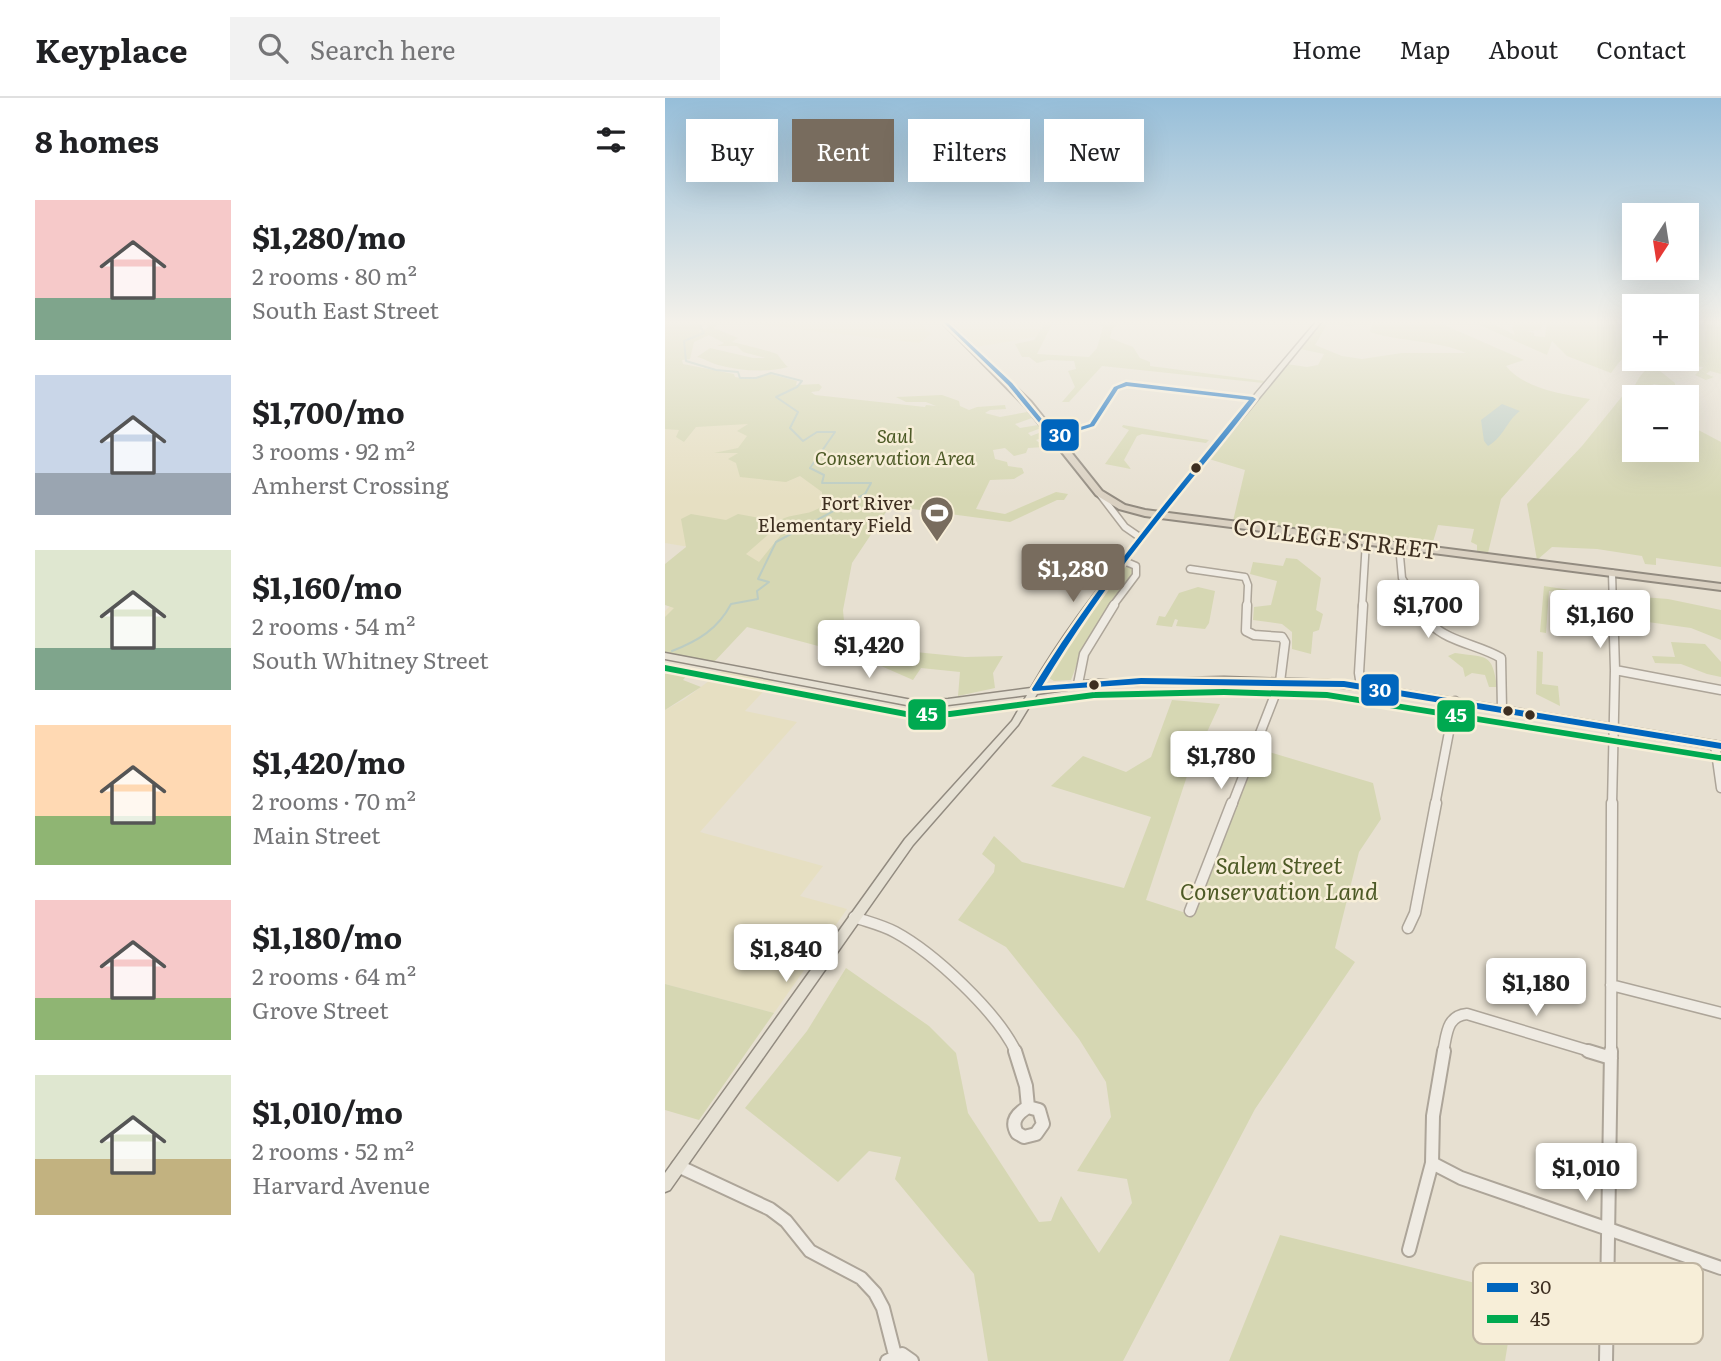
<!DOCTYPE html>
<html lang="en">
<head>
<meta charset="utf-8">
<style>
	:root { --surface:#fff; --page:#f2f2f2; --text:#202124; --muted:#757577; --line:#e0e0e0; --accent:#786c5e }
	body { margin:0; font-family:Literata,serif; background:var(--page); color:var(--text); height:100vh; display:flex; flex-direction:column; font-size:26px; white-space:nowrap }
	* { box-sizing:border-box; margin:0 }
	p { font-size:23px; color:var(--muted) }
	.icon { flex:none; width:38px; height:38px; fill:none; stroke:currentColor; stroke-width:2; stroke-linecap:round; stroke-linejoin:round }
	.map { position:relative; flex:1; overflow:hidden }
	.sheet { display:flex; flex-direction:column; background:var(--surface); width:665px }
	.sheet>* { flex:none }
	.guide { position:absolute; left:21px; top:21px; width:665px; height:63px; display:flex; gap:14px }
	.needle { width:46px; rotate:192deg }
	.fabs { position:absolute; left:957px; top:105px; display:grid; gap:14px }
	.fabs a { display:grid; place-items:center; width:77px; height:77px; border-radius:0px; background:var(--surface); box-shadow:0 7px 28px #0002; font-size:35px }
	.price { position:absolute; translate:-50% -60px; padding:0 16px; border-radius:7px; background:#fff; color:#222; font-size:23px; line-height:46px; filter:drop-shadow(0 2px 4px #0008) }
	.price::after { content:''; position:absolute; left:50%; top:42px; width:21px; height:16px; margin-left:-10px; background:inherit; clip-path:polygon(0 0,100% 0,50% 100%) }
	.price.current { background:var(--accent); color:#fff }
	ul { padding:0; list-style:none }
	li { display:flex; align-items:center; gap:21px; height:175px; padding:0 35px }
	li span { display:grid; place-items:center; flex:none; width:196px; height:140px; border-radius:0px; color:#555 }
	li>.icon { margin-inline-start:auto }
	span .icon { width:84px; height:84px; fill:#fffc; stroke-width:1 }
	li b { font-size:30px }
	h2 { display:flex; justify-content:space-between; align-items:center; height:84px; padding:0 35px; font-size:30px }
	.tag { padding:0 24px; border-radius:0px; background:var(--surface); box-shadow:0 7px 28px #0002; font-size:24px; line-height:63px }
	.tag.current { background:var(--accent); color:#fff }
	header { display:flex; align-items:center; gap:42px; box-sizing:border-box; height:98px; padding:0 35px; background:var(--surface); border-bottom:2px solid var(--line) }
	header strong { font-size:33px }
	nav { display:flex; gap:38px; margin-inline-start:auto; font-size:24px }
	.search { width:490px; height:63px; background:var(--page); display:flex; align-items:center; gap:18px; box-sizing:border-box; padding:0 24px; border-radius:0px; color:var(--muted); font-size:26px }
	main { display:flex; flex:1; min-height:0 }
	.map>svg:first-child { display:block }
	.farmland { fill:#e6dfc2 }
	.green { fill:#d6d7b3 }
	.water { fill:#bcccc2 }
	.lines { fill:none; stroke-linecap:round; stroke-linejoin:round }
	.stream { stroke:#bcccc2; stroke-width:2 }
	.minor-far3-casing { stroke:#ada599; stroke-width:9 }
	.minor-far2-casing { stroke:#ada599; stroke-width:11 }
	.minor-far1-casing { stroke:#ada599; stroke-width:13 }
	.minor-casing { stroke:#ada599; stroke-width:16 }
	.major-casing { stroke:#928b80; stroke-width:3 }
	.highway-casing { stroke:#928b80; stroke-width:4 }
	.minor-far3 { stroke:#efebe3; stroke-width:6 }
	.minor-far2 { stroke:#efebe3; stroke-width:8 }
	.minor-far1 { stroke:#efebe3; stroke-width:10 }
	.minor { stroke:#efebe3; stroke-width:12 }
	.major { fill:#e6e1d4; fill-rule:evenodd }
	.highway { fill:#dad1c2; fill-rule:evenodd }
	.bus-1-casing { stroke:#f7eed8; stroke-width:5 }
	.bus-2-casing { stroke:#f7eed8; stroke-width:5 }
	.bus-1 { fill:#0065bd; fill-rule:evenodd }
	.bus-2 { fill:#00a950; fill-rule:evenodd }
	.bus-dot { fill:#3d2e20; stroke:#f7eed8; stroke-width:2.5 }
	.labels { text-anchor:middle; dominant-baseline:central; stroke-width:5; stroke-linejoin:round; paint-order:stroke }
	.far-park-label { font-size:19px; font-style:italic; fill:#4d5a26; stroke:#f7eed8 }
	.far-poi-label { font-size:19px; fill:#3d2e20; stroke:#f7eed8; text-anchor:end }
	.street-label { font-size:23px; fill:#3d2e20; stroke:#f7eed8 }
	.park-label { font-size:23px; font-style:italic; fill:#4d5a26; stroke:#f7eed8 }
	.key { fill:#f7eed8; stroke:#bfb4a1; stroke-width:2 }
	.key-label { font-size:19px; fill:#3d2e20 }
	.line-badge { stroke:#f7eed8; stroke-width:2.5 }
	.badge-label { font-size:19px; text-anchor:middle; font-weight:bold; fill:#fff }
</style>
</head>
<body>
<header>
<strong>Keyplace</strong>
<div class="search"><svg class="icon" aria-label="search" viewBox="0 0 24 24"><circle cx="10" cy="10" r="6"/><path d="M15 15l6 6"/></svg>Search here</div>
<nav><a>Home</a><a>Map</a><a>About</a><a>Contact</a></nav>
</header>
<main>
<section class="sheet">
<h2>8 homes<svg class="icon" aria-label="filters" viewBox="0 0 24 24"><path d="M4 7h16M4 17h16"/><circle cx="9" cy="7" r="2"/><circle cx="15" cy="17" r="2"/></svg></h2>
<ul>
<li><span style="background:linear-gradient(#f6c9c9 70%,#7fa58c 0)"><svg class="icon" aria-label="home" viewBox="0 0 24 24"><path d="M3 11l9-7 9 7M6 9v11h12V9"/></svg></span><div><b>$1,280/mo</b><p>2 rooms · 80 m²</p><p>South East Street</p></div></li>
<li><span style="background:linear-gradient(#c9d6e8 70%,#9aa5b1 0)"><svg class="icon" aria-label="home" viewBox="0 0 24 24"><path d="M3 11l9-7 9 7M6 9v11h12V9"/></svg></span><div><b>$1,700/mo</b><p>3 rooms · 92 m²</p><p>Amherst Crossing</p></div></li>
<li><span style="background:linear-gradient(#dfe7d0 70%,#7fa58c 0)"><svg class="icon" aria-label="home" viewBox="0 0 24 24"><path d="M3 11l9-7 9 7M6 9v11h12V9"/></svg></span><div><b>$1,160/mo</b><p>2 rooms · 54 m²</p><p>South Whitney Street</p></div></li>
<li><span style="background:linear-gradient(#ffd9b3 65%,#8fb573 0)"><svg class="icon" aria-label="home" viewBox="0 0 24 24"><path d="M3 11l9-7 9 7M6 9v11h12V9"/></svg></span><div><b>$1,420/mo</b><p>2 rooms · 70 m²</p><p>Main Street</p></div></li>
<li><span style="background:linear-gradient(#f6c9c9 70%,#8fb573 0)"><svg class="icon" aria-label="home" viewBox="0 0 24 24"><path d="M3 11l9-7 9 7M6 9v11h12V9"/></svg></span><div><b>$1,180/mo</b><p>2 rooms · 64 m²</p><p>Grove Street</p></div></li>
<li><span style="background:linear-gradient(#dfe7d0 60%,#c2b280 0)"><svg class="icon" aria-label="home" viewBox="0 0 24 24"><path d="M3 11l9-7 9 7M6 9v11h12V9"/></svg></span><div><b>$1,010/mo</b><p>2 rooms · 52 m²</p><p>Harvard Avenue</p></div></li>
</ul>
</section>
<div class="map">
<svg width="1056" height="1263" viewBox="0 0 1056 1263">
	<rect width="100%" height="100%" fill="#e7e0d1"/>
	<path class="farmland" d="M71 224H254L266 236 254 245Z
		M285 224H384L376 238 311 249Z
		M0 279 123 293 225 395 109 450 0 554V513L6 507 0 476 24 449 0 445Z
		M57 573 108 583 80 613 132 624 35 734 158 768 135 798 182 811 109 915 0 886V612L20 601Z"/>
	<path class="green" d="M0 224 39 226 34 234 44 229 39 224H56L49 230 73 240 67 244C73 245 108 254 112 256 115 259 119 266 123 269 101 275 75 273 53 267 45 265 39 260 32 259L45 250 88 260H101L78 254 72 248H52L59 245 44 237 29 244 25 261 17 262 18 266 69 276 70 279 82 281 105 276 132 283 131 287 154 286 157 289 154 293 146 294 150 297 260 309 261 307 271 308 261 304H241L231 299 277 297 294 303 295 308 304 312 312 309 340 307 341 311 325 312 320 315 335 319 362 314 367 320 350 326 355 330 373 327 376 330 363 335 366 338 379 333 382 338 371 342 379 349 363 350 361 355 349 358 340 350 328 352 330 361 342 364 343 368 357 370 359 375 349 381 325 382 311 411 340 416 391 394 403 396 399 402H392L345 424 225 408 187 465 178 512 180 535 201 549 300 559 338 558 328 575 330 590 293 598 295 574 256 570 248 582 198 560 82 529 49 564 0 554V519L9 510 0 507V466L21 449 16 421 26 416 61 422 73 416 101 421 106 434 81 456 94 464 119 433 114 423C128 414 143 419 157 408V394L135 378 121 384 75 379 71 365 63 361 73 355H49L73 350 82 338 72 333 83 326 31 329 19 344 11 339 14 332 0 331Z
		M381 224H388L372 256 424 259 432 250 438 229 429 224H455L447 232 445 240 468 249 475 260 485 264V268L600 283 598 285 437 268 404 304H397L410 289 403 273 411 271 409 263 383 262 372 265 364 259H357L350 246 369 242Z
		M657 224H693L687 228 662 226 650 247 677 258 697 261 737 255H801C772 242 736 244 705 234L708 224 777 226 859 262 841 268C859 291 899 296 925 301L836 401 823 455 812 453V447L806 444 809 431 773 427 767 447 568 423 580 372 544 361 621 266 642 269 653 267 659 256 635 251Z
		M808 224H824L850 237 847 230 852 224H878L875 232 862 233 869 235V238L880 239 882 224H953L960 257 946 275 902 258 887 243 882 257Z
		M1028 224H1056V276L1045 273 1041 276 1049 279 1041 282 1030 277 1038 269 1028 268 1029 263H1020L1019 267 1004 262 995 273 1010 285V289L989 286 980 291 970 287 975 278 985 268 986 261H1022V229Z
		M959 296 969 301 970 352H1022V326L1056 344V469L991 460V467L980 466 977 458 932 451 887 449 872 462 862 406 917 348Z
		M458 327 544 342 541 345 477 336 472 338 459 362 466 371 440 366 464 332 457 329Z
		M621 460 632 461 656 480 651 512 658 516 654 532 648 534 646 556 627 551V534L617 526 588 522 589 509 606 507 612 483 585 476 588 464 618 468Z
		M461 467 468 469 469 477 418 550 406 582 389 583 384 580V575Z
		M879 488 943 498V502L884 493 881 535 875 534Z
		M533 489 550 493 544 525 540 531 511 528 513 522 510 521 507 529 491 527 494 518 500 519 514 495Z
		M952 497 1003 501 1056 512V542L1026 530 954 520Z
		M1006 544 1040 546 1056 564V579L1042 576 1016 566 990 565 987 558 1010 559Z
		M872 553 878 554 877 586 893 588 895 608 871 596Z
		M790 555C822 560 827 554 832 589H824L820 577 807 575 800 579 798 570 783 558Z
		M14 570 27 571 18 582 36 589 0 612V576Z
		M507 602 555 606 523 675 481 802 527 817 594 651 708 685 716 721 694 754 670 850 690 864 590 1011 458 1263H323L309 1176 230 1081 236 1059 204 1053 173 1084 80 1010 142 933 181 870 264 928 291 955 303 1015 374 1124 386 1123 396 1098 434 1155 467 1105 462 1081 412 1073 446 1019 441 984 414 941 341 849 293 822 329 774 330 767 317 756 329 738 357 764 459 790 486 719 386 688 418 658 461 674 486 659Z
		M0 886 109 915 34 1022 0 1012Z
		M615 1137 851 1195 840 1263H564Z"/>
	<path class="water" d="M837 306 855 313C842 322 839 339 823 348L819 343 816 322Z"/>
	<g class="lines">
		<path class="stream" d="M7 553C33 543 53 531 66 506L93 501 92 493 104 484 93 481 111 444 200 396 206 385H157L159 377 145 370 170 334H152L138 343 125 330 133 314 111 299 132 289 137 283 106 275 91 280H75L73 274 51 272 21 263 19 243 39 235 33 224"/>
		<g class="minor-far3-casing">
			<path id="minor-far3" d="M434 395 460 429 476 440
				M734 447 737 480 755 509
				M525 471 580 479 583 487 582 509
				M947 475 948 509
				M447 509 471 477V468L459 463
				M697 509 701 443"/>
		</g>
		<g class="minor-far2-casing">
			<path id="minor-far2" d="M754 507C758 513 762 521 766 526 783 544 815 547 836 560L837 611
				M950 572 1056 592
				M413 586 419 556 449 507
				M696 588 694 575 698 507
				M1050 647 1056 690
				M567 707 615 584 620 544 617 539 589 537 581 533 582 507
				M770 707 790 603
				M947 707 950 572 948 507"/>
		</g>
		<g class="minor-far1-casing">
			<path id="minor-far1" d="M525 813 567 705
				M189 819C203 824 217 827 230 834 269 855 332 914 351 954
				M743 830 750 815 771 705
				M946 887 1056 915
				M778 954C782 937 781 918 802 916L928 954
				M946 954 947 705"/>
		</g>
		<g class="minor-casing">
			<path id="minor" d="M350 953 361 988 363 1009
				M923 953 946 960
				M363 1009 374 1012 378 1026 371 1036 359 1039 352 1035C345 1023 353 1015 363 1009Z
				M767 1065 796 1080 1056 1170
				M13 1068 105 1111 121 1123 145 1153 196 1180 210 1195 218 1210 230 1257
				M744 1152 767 1065 768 1018 779 953
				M222 1263 237 1256 247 1263
				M941 1263 946 953"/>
		</g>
		<g class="major-casing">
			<path id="major" d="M651 224H656C583 316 504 404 435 500 414 529 394 558 376 589L428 582 559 579 663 582 732 591 1056 644V652L732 597 663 588 559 585 428 588 372 596 353 627 248 747 5 1092 0 1094V1075L240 741 347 623 362 597 283 607 247 608 0 561V555L247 602 283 601 366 590C397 536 436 487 474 438 531 365 591 295 651 224Z"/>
		</g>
		<g class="highway-casing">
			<path id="highway" d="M277 224H283L366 304 437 393 460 407 480 412 1056 486V492L480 418 454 411 431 397 360 308Z"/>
		</g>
		<use href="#minor-far3" class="minor-far3"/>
		<use href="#minor-far2" class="minor-far2"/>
		<use href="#minor-far1" class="minor-far1"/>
		<use href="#minor" class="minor"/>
		<use href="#major" class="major"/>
		<use href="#highway" class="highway"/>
		<g class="bus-1-casing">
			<path id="bus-1" d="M278 224H282L347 285 390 337 425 326 449 289 461 284 588 299 591 301C554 349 514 395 477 443 441 489 408 537 377 588L476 580 679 583 1056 645V651L679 589 476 586 368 593 367 591C430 488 508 396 584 302L462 288 453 291 429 328 391 340H387L343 287Z"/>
		</g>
		<g class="bus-2-casing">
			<path id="bus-2" d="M0 567 246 614 285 613 429 594 559 591 662 594 1054 657H1056V663L662 600 559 597 429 600 285 619 246 620 0 573Z"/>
		</g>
		<use href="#bus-1" class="bus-1"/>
		<use href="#bus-2" class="bus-2"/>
	</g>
	<linearGradient id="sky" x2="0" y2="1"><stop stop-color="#96bed9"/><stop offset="0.56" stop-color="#f4f1ea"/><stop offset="1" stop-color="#f4f1ea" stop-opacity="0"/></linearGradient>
	<rect width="1056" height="400" fill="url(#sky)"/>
	<defs>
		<g id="stadium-pin" transform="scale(1.75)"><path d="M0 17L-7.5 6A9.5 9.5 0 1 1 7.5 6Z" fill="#786c5e" stroke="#f7eed8"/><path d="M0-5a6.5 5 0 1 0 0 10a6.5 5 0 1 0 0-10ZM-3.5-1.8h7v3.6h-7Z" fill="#fff"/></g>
	</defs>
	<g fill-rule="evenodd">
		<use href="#stadium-pin" x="272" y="415"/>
	</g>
	<g class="bus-dot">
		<circle cx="531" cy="370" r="6"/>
		<circle cx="429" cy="587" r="6"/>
		<circle cx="843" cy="613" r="6"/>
		<circle cx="865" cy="617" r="6"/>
	</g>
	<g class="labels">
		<g class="far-park-label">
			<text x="230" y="337">Saul<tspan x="230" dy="22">Conservation Area</tspan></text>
		</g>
		<g class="far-poi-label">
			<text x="247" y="404">Fort River<tspan x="247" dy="22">Elementary Field</tspan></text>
		</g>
		<g class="street-label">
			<text transform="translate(671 439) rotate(7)">COLLEGE STREET</text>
		</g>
		<g class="park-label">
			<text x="614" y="766">Salem Street<tspan x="614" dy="26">Conservation Land</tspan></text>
		</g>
	</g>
	<rect x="808" y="1165" width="230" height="81" rx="10" class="key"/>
	<rect x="822" y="1185" width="31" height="9" fill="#0065bd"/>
	<rect x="822" y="1217" width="31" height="8" fill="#00a950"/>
	<g class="key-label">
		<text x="865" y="1196">30</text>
		<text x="865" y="1228">45</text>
	</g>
	<g class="line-badge">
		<rect x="375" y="320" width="40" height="34" rx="7" fill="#0065bd"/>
		<rect x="695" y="575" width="40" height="34" rx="7" fill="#0065bd"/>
		<rect x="242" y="600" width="40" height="33" rx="7" fill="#00a950"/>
		<rect x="771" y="601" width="40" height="34" rx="7" fill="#00a950"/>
	</g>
	<g class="badge-label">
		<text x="395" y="344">30</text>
		<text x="715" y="599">30</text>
		<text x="262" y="623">45</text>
		<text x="791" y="624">45</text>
	</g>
</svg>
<div class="fabs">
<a><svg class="needle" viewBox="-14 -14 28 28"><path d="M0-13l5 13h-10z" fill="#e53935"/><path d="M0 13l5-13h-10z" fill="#757577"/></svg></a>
<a>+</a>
<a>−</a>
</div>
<b class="price current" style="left:408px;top:506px">$1,280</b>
<b class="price" style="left:763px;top:542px">$1,700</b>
<b class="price" style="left:935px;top:552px">$1,160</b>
<b class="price" style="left:204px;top:582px">$1,420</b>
<b class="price" style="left:556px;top:693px">$1,780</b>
<b class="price" style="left:121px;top:886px">$1,840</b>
<b class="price" style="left:871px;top:920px">$1,180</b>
<b class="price" style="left:921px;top:1105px">$1,010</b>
<div class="guide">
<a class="tag">Buy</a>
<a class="tag current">Rent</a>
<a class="tag">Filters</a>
<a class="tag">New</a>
</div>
</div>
</main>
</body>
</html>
